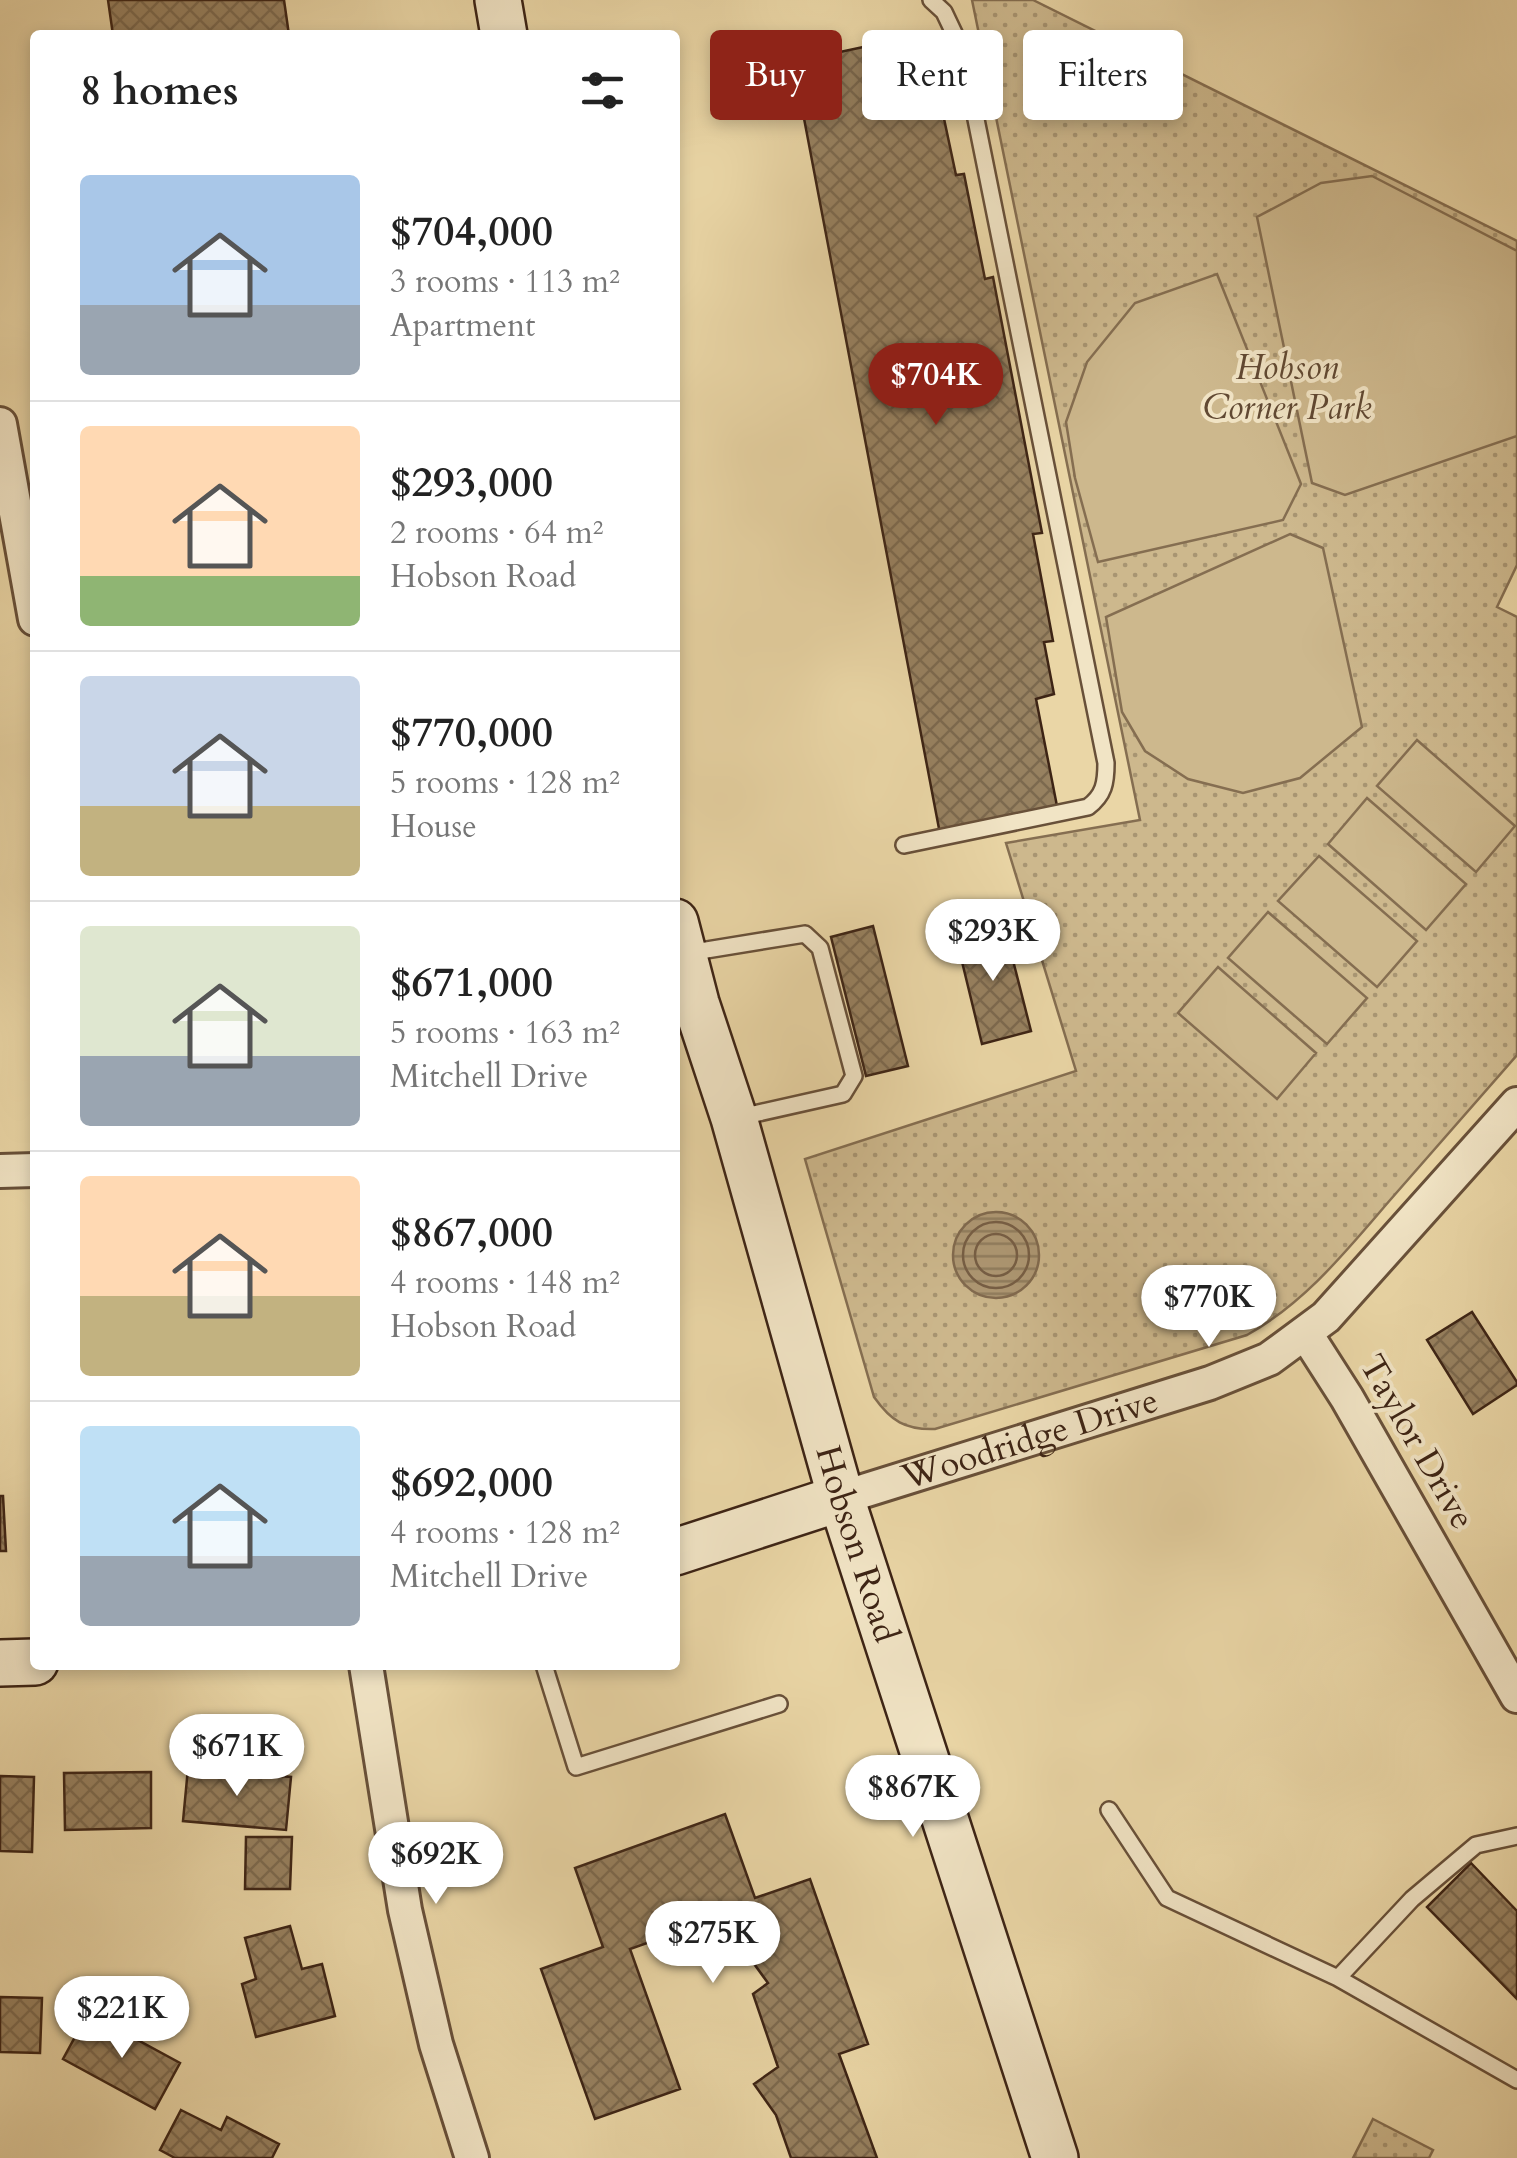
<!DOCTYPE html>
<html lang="en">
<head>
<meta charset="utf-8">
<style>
	:root { --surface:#fff; --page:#f6f6f6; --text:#222; --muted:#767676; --line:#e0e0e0; --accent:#8f2418 }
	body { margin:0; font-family:Cardo,serif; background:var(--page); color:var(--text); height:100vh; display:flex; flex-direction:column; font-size:38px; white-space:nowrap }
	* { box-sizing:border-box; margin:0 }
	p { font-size:32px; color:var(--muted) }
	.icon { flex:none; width:55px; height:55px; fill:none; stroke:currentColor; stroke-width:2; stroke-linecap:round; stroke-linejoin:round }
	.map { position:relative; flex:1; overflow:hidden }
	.side { position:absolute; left:30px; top:30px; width:650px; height:1640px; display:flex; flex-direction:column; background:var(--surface); border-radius:10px; box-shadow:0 5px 15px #0003 }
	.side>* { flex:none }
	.guide { position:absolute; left:710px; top:30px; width:655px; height:90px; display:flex; gap:20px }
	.price { position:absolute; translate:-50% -85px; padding:0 22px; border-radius:35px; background:#fff; color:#222; font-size:32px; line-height:65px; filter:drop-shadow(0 2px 5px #0008) }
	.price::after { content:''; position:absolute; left:50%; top:60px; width:30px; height:22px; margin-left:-15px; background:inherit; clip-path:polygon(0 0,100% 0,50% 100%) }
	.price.active { background:var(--accent); color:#fff }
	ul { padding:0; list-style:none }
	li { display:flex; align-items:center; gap:30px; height:250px; padding:0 50px }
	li+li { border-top:2px solid var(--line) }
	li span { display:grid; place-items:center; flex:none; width:280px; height:200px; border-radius:10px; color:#555 }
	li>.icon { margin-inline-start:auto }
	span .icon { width:120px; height:120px; fill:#fffc; stroke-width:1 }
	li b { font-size:42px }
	h2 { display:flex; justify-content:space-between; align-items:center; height:120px; padding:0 50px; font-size:42px }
	.pill { padding:0 35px; border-radius:10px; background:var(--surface); box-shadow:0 5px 15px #0003; font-size:35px; line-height:90px }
	.pill.active { background:var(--accent); color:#fff }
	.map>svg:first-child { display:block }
	.grass { fill:url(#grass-dots); stroke:#856e51; stroke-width:2.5 }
	.garden { fill:#cdb88d; stroke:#856e51; stroke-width:2.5 }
	.water { fill:url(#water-rules); stroke:#816a4f; stroke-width:2.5 }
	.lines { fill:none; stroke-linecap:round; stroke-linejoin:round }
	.shore { stroke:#765e45; stroke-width:2.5 }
	.building { fill:url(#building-cross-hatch); stroke:#3d2415; stroke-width:2.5 }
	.lane-casing { stroke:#685039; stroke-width:20 }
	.street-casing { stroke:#685039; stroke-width:38 }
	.secondary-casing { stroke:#3d2415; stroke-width:50 }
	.lane { stroke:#f1e4c5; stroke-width:15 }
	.street { stroke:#f1e4c5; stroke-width:32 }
	.secondary { stroke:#f1e4c5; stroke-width:45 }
	.labels { text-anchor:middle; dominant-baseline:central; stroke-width:8; stroke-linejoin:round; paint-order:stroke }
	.park-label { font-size:35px; font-style:italic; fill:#614933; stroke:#f1e4c5 }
	.street-label { font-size:35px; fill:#3d2415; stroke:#f1e4c5 }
</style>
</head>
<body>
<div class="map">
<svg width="1517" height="2158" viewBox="0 0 1517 2158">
	<defs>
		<pattern id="grass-dots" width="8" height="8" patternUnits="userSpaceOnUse" patternTransform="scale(2.5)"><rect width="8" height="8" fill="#cdb88d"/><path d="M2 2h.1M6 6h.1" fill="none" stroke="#a89572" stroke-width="1.8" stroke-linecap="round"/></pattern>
		<pattern id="water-rules" width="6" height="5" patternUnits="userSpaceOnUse" patternTransform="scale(2.5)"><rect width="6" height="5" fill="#af9975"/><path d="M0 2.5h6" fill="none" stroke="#907d5f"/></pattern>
		<pattern id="building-cross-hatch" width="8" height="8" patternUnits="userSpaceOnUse" patternTransform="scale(2.5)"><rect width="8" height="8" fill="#978160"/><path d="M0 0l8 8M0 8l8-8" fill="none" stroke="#7c694e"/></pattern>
	</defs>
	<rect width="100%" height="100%" fill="#ead6a6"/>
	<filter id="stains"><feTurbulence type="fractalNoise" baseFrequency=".002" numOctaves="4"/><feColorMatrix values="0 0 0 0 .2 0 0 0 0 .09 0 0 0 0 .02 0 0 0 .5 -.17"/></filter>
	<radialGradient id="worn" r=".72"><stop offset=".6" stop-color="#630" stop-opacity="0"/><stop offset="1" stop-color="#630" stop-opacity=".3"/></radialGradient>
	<path class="grass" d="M972 0H1033L1517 241V565L1497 607 1517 617V1055C1475 1103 1433 1151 1391 1199 1347 1250 1306 1302 1247 1335L935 1429C905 1430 891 1421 874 1397L805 1159 1076 1071 1006 843 1140 820Z
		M1373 2119 1433 2150 1429 2158H1353Z"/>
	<path class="garden" d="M1372 176 1517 251V436L1345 495 1312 483 1257 217 1321 183Z
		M1217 274 1301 484 1283 520 1098 562 1075 478 1066 422 1087 362 1135 303Z
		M1290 534 1323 548 1362 727 1300 778 1243 793 1188 779 1145 751 1122 712 1106 617Z
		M1417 740 1515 826 1476 872 1377 786Z
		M1367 798 1466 884 1426 930 1328 844Z
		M1319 856 1417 941 1377 987 1278 901Z
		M1268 912 1367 998 1327 1044 1228 958Z
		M1218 967 1316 1053 1277 1099 1178 1013Z"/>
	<path class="water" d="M953 1255a43 43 0 1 1 86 0a43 43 0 1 1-86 0Z"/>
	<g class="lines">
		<path class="shore" d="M963 1255a33 33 0 1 1 66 0a33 33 0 1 1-66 0Z
			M975 1255a21 21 0 1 1 42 0a21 21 0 1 1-42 0Z"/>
	</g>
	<path class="building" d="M108 0H284L289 35H113Z
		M910 37 928 117 943 114 956 175 964 174 985 279 993 277 1042 533 1033 534 1053 641 1044 642 1054 694 1036 699 1057 806 940 834 791 50 838 40 840 52Z
		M1004 925 1031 1031 982 1044 956 937Z
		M873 926 908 1066 866 1076 831 937Z
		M1472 1312 1517 1382V1385L1473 1414 1427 1340Z
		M0 1496H3L6 1551H0Z
		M188 1768 291 1777 286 1830 183 1821Z
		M151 1772V1828L65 1830 64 1773Z
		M0 1776 34 1777 32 1852 0 1851Z
		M725 1814 755 1898 810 1879 868 2044 839 2054 877 2158H791L776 2115 754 2084 778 2067 753 1994 768 1983 720 1917 630 1949 680 2089 595 2119 541 1969 603 1947 575 1868Z
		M246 1837H292L290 1889H245Z
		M1471 1863 1517 1911V1999L1427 1907Z
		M290 1926 302 1969 322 1964 335 2016 256 2037 242 1984 256 1979 245 1938Z
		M0 1997 42 1998 40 2053 0 2052Z
		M88 2013 180 2063 155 2109 63 2059Z
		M181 2110 221 2130 227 2117 279 2144 272 2158H175L160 2150Z"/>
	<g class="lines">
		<g class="lane-casing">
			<path id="lane" d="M904 845 1088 807C1104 795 1106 783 1106 763L962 50 944 12 931 0
				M688 953 805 934 820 948 854 1076 843 1094 736 1118
				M544 1665 576 1767 779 1704
				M1109 1810 1167 1898 1338 1978
				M1517 1836 1476 1845 1412 1899 1338 1978 1517 2080"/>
		</g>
		<g class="street-casing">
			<g id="street">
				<path d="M0 424 35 619"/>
				<path d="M0 1171 35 1170"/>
				<path d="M1306 1334 1347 1398 1517 1696"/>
				<path id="s1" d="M841 1498 1210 1383 1269 1359 1326 1317 1517 1104"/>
				<path d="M366 1665 405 1910 436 2044 472 2158"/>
			</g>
		</g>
		<g class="secondary-casing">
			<g id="secondary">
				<path d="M498 0 504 35"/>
				<path id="s2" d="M675 922 696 1003 734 1118 841 1498 1055 2158"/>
				<path d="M675 1552 841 1498"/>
				<path d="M0 1663 35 1662"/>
			</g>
		</g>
		<use href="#lane" class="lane"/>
		<use href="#street" class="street"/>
		<use href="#secondary" class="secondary"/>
	</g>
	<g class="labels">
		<g class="park-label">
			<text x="1287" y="368">Hobson<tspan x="1287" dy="40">Corner Park</tspan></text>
		</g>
		<g class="street-label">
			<text stroke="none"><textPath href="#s1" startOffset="198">Woodridge Drive</textPath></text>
			<text transform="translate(1417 1442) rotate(60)">Taylor Drive</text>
			<text stroke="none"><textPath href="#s2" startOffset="648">Hobson Road</textPath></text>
		</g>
	</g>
	<rect width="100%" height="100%" filter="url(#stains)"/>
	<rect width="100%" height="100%" fill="url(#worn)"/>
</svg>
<b class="price active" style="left:936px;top:428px">$704K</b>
<b class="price" style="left:993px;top:984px">$293K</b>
<b class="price" style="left:1209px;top:1350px">$770K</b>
<b class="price" style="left:237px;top:1799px">$671K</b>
<b class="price" style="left:913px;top:1840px">$867K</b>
<b class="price" style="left:436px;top:1907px">$692K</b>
<b class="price" style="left:713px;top:1986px">$275K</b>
<b class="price" style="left:122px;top:2061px">$221K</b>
<div class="guide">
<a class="pill active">Buy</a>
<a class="pill">Rent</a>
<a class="pill">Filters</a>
</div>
<section class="side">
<h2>8 homes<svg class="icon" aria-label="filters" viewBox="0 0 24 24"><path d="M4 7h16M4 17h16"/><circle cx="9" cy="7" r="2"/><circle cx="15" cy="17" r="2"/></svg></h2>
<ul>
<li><span style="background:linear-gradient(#a9c7e8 65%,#9aa5b1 0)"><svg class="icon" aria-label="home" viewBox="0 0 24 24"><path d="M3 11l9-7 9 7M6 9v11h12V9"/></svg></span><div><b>$704,000</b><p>3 rooms · 113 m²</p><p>Apartment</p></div></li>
<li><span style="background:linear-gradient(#ffd9b3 75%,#8fb573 0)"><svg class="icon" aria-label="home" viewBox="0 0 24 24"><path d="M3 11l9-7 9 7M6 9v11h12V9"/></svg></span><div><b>$293,000</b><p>2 rooms · 64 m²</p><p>Hobson Road</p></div></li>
<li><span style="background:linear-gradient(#c9d6e8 65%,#c2b280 0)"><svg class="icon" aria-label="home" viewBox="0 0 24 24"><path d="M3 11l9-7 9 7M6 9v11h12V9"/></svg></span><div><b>$770,000</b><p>5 rooms · 128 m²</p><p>House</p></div></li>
<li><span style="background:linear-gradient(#dfe7d0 65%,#9aa5b1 0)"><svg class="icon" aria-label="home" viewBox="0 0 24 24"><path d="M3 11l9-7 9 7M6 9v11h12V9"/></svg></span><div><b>$671,000</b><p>5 rooms · 163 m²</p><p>Mitchell Drive</p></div></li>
<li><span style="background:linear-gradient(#ffd9b3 60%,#c2b280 0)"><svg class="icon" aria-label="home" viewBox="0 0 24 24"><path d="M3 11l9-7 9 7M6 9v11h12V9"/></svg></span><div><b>$867,000</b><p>4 rooms · 148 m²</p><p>Hobson Road</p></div></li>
<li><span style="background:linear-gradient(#bfe0f5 65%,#9aa5b1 0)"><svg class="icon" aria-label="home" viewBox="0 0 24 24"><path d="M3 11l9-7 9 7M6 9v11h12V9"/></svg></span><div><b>$692,000</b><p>4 rooms · 128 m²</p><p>Mitchell Drive</p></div></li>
</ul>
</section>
</div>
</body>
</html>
